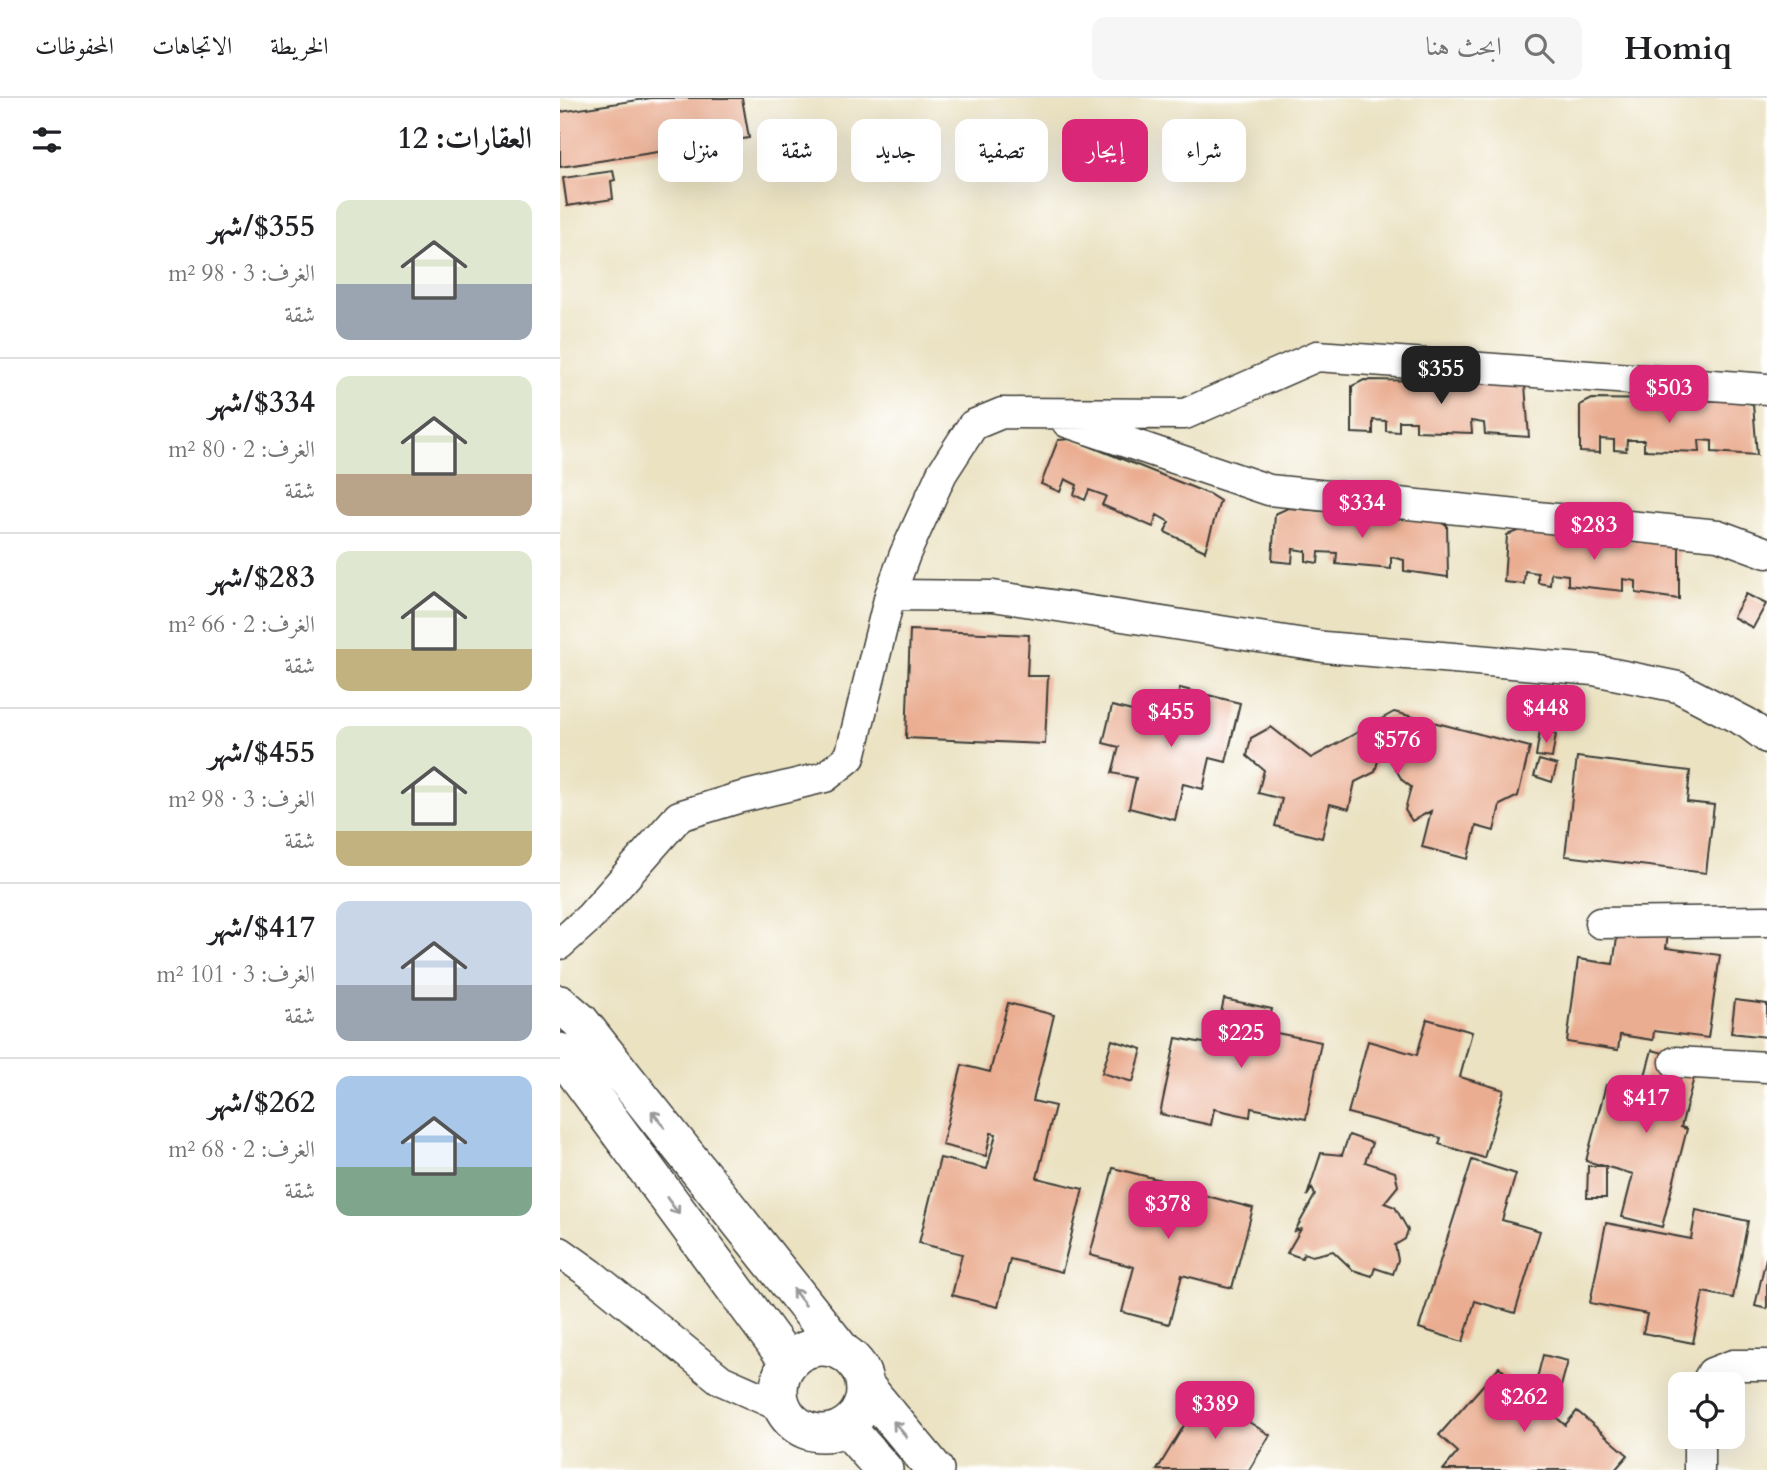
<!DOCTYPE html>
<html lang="ar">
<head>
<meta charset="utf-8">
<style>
	:root { --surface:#fff; --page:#f6f6f6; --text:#202124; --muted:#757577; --line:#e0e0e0; --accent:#db2777 }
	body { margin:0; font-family:Cardo,Amiri,serif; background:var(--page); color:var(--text); direction:rtl; height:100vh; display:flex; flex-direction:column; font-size:26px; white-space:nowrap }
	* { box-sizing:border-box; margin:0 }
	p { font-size:23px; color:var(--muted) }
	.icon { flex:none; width:38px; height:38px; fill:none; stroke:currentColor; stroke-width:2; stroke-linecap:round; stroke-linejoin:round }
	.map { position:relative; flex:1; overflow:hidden; direction:ltr }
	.drawer { display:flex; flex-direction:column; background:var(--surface); width:560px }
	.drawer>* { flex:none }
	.hud { position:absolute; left:21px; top:21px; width:665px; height:63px; direction:rtl; display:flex; gap:14px }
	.tools { position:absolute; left:1108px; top:1274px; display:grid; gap:14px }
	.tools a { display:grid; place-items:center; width:77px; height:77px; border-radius:14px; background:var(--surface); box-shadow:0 7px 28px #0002; font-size:35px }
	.price { position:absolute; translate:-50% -60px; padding:0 16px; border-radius:14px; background:var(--accent); color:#fff; font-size:23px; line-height:46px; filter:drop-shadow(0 2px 4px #0008) }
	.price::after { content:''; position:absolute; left:50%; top:42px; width:21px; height:16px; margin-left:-10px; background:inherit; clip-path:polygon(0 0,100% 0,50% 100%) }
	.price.active { background:#222; color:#fff }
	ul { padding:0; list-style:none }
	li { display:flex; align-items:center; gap:21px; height:175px; padding:0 28px }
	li+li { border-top:2px solid var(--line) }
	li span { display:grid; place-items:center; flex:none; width:196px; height:140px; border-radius:14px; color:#555 }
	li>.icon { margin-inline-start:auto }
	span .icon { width:84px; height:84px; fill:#fffc; stroke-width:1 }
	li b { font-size:30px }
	h2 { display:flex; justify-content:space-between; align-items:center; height:84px; padding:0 28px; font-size:30px }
	.pill { padding:0 24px; border-radius:14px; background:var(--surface); box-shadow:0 7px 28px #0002; font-size:24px; line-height:63px }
	.pill.active { background:var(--accent); color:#fff }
	header { display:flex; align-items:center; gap:42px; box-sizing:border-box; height:98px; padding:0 35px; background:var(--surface); border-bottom:2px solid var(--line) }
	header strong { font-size:33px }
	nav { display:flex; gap:38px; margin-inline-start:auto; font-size:24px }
	.search { width:490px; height:63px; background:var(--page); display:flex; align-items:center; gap:18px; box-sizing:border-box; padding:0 24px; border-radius:14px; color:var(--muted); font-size:26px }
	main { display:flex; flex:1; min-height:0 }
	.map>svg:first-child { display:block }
	.building { fill:#eaad91 }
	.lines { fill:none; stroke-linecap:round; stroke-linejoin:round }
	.minor-casing { stroke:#3b3a35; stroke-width:33 }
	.tertiary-casing { stroke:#3b3a35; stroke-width:40 }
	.minor { stroke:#fff; stroke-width:30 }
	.tertiary { stroke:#fff; stroke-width:37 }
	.oneway { stroke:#999 }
</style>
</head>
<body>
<header>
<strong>Homiq</strong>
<div class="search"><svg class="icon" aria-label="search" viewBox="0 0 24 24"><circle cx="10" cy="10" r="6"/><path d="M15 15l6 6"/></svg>ابحث هنا</div>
<nav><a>الخريطة</a><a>الاتجاهات</a><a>المحفوظات</a></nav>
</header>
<main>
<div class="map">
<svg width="1207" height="1372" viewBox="0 0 1207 1372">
	<rect width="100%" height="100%" fill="#fff"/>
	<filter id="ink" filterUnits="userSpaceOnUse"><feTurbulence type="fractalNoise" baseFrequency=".0143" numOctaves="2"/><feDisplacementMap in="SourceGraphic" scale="14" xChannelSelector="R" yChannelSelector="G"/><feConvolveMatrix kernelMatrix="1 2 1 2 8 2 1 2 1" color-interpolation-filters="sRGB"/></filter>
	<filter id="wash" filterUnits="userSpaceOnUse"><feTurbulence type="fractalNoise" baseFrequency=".00686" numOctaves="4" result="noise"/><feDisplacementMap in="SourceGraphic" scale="28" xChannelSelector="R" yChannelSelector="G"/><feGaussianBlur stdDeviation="1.57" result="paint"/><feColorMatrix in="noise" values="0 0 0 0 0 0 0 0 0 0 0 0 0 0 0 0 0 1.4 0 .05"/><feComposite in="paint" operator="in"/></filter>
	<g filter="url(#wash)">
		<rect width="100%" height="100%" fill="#ebe2c2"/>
		<g id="blocks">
			<path class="building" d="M91 0H182L189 40 0 69V14Z
				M53 73 55 82 51 83 53 101 7 108 3 80Z
				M804 282 952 284 965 287 969 339 925 336 924 325 911 323 912 335 856 333V323H839V334L826 333V323L813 322V336L792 335V288Z
				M1032 301 1179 303 1193 306 1197 357 1152 354V343L1139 342 1140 354 1084 352V342H1067L1066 353 1054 352V342L1040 341V355L1020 354V307Z
				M512 341 649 396 660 403 645 453 605 434 609 424 597 417 593 429 542 407 546 398 529 392 525 402 514 397 517 387 505 381 500 394 481 386 498 342Z
				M728 410 875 423 887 427 888 479 844 473V462L831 459V471L776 466 777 455 759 454 758 465 746 463V453L733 451 732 465 712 463 715 416Z
				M960 432 1107 445 1119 449V501L1076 495V483L1063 481V493L1008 487V477L991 475 990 487 978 485V475L965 473 964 486 944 484 947 437Z
				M1186 496 1206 506 1193 530 1173 519Z
				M350 532 469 537 467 578H488L485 646 346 640Z
				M620 590 680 605 666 664 650 660 643 691 623 686 615 722 569 710 576 680 552 675 559 649 543 645 552 608 612 623Z
				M834 614 970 649 958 698 940 707 934 733 916 728 908 761 862 749 871 713 852 723 845 712 851 689 842 682 822 647 815 674 795 684 789 711 770 706 762 740 715 728 722 701 698 695 704 672 687 658 691 640 711 629 751 660Z
				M980 633 996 636 992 660 976 658Z
				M1017 659 1130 673 1127 704 1154 707 1146 775 1005 758Z
				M979 662 997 667 992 684 974 678Z
				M1060 821 1109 829 1106 850 1160 857 1148 940 1094 933 1093 942 1060 937 1058 952 1007 944 1018 861 1053 866Z
				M664 901 712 911 707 933 761 944 746 1021 691 1010 690 1019 654 1011 651 1027 600 1016 616 940 654 947Z
				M1175 902 1207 906V939L1171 935Z
				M448 905 494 917 473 1003 495 1008 477 1080 523 1091 502 1174 450 1161 438 1209 392 1197 402 1156 359 1145 380 1060 427 1071 436 1036 431 1035 426 1058 382 1047 402 967 430 974Z
				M867 921 912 934 900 979 944 992 924 1060 879 1046 881 1040 788 1015 808 943 857 957Z
				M552 942 582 951 573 984 542 975Z
				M1092 952 1138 964 1121 1029 1127 1031 1102 1129 1062 1119 1073 1076 1026 1063 1046 987 1080 996Z
				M789 1037 812 1045 805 1064 835 1074 838 1088 824 1105 835 1109 848 1132 845 1141 835 1147 838 1162 833 1176 815 1170 812 1178 793 1172 773 1153 752 1158 744 1155 742 1160 727 1155 741 1131 735 1133 755 1097 752 1090 747 1098 761 1055 782 1057Z
				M912 1062 956 1076 942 1122 980 1133 955 1215 915 1203 903 1244 859 1230Z
				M1028 1068H1046V1100H1027Z
				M553 1070 601 1082 598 1094 618 1099 620 1091 693 1110 672 1190 622 1177 609 1226 562 1214 574 1169 530 1157Z
				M1136 1112 1188 1123 1173 1200 1143 1194 1133 1245 1083 1235 1087 1216 1030 1205 1046 1125 1131 1141Z
				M1206 1160H1207V1211L1195 1208Z
				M983 1257 1008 1263 998 1299 974 1292Z
				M939 1269 1005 1327 1017 1313 1068 1357 1055 1372H883L898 1354 879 1337Z
				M643 1296 710 1337 689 1372H597Z"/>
		</g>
	</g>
	<g filter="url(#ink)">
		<use href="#blocks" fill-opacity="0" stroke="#3b3a35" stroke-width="2"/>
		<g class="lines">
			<g class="minor-casing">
				<path id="minor" d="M507 324 709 392 1158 437 1207 455
					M330 497 345 456 382 375 413 327 442 315 625 316 757 258 1207 291
					M1040 825 1207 823
					M0 846 30 819 119 718 178 700 265 679 290 659 330 497 433 498 764 549 1034 572 1118 589 1187 625 1207 640
					M1115 964 1207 969
					M0 1154 31 1176 161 1282 222 1309
					M1146 1286 1152 1275 1173 1267H1207
					M1139 1372V1339"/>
			</g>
			<g class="tertiary-casing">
				<path id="tertiary" d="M0 906 20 923 282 1253
					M0 954 228 1263
					M219 1292a43 43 0 1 1 86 0a43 43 0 1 1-86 0Z
					M306 1289 375 1372
					M286 1329 324 1372"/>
			</g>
			<use href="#minor" class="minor"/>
			<use href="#tertiary" class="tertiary"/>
		</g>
		<defs><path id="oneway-shaft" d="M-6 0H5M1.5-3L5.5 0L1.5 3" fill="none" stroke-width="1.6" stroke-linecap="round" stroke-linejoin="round" transform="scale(1.75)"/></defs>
		<g class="oneway">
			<use href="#oneway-shaft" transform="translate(98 1021) rotate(-128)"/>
			<use href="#oneway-shaft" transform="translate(113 1108) rotate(54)"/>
			<use href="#oneway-shaft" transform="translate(239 1199) rotate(-128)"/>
			<use href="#oneway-shaft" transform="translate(340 1331) rotate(-130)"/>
		</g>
	</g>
</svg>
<div class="tools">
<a><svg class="icon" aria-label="locate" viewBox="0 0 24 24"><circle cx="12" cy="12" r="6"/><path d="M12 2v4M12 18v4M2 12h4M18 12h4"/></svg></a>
</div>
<b class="price active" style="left:881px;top:308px">$355</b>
<b class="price" style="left:1109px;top:327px">$503</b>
<b class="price" style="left:802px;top:442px">$334</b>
<b class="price" style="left:1034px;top:464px">$283</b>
<b class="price" style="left:986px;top:647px">$448</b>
<b class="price" style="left:611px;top:651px">$455</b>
<b class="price" style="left:837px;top:679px">$576</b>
<b class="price" style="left:681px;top:972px">$225</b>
<b class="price" style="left:1086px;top:1037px">$417</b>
<b class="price" style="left:608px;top:1143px">$378</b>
<b class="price" style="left:964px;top:1336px">$262</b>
<b class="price" style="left:655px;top:1343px">$389</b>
<div class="hud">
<a class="pill">شراء</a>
<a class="pill active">إيجار</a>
<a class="pill">تصفية</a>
<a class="pill">جديد</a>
<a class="pill">شقة</a>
<a class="pill">منزل</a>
</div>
</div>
<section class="drawer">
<h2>العقارات: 12<svg class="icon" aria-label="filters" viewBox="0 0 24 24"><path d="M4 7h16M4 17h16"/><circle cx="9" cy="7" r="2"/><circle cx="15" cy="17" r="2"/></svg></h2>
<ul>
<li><span style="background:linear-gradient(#dfe7d0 60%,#9aa5b1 0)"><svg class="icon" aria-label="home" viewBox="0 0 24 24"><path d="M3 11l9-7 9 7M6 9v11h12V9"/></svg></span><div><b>$355/شهر</b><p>الغرف: 3 · 98 m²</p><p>شقة</p></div></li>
<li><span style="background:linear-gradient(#dfe7d0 70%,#b9a48a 0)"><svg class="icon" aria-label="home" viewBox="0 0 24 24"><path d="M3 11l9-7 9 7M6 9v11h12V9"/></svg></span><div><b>$334/شهر</b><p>الغرف: 2 · 80 m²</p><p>شقة</p></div></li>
<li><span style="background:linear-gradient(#dfe7d0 70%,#c2b280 0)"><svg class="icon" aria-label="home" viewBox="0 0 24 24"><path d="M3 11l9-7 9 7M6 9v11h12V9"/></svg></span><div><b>$283/شهر</b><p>الغرف: 2 · 66 m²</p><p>شقة</p></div></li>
<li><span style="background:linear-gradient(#dfe7d0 75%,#c2b280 0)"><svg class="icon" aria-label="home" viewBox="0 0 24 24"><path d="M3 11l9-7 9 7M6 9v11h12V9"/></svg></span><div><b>$455/شهر</b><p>الغرف: 3 · 98 m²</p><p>شقة</p></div></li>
<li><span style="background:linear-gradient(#c9d6e8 60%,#9aa5b1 0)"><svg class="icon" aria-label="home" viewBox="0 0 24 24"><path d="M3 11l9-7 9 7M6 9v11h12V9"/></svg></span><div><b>$417/شهر</b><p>الغرف: 3 · 101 m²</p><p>شقة</p></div></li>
<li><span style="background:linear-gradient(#a9c7e8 65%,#7fa58c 0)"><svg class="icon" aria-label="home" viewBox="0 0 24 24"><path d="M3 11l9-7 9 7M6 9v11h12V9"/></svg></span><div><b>$262/شهر</b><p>الغرف: 2 · 68 m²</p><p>شقة</p></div></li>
</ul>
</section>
</main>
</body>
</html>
